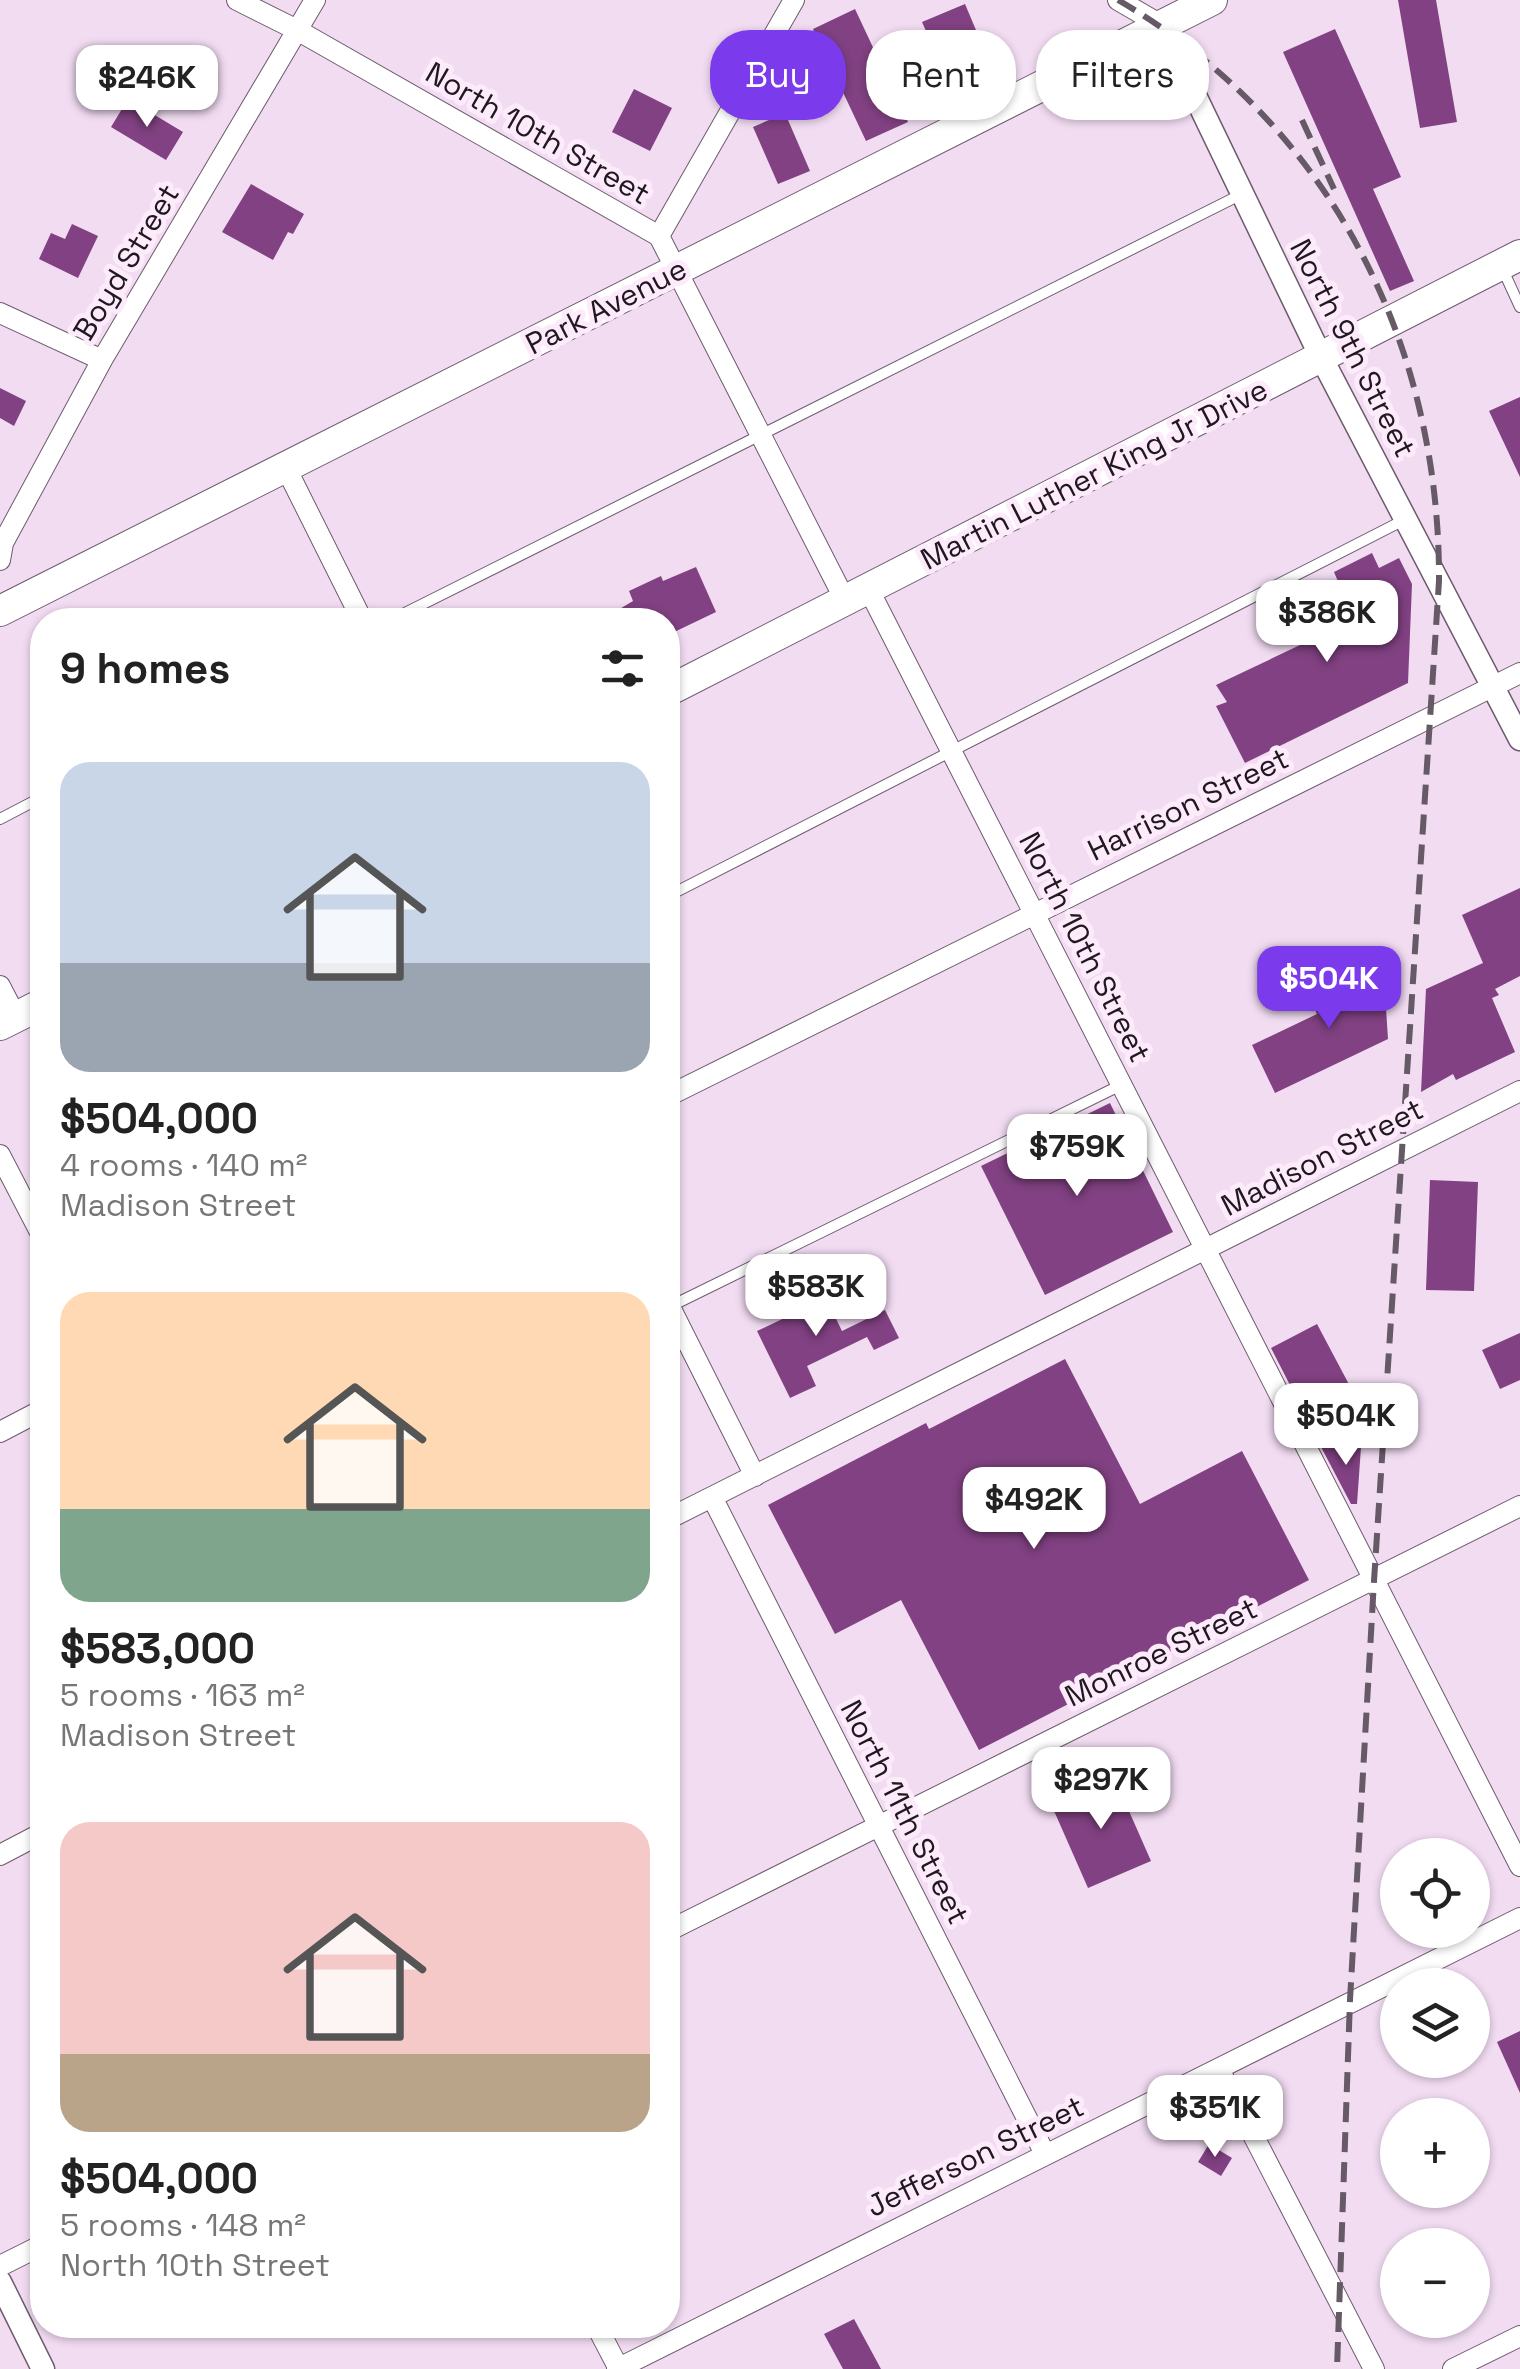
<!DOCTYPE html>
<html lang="en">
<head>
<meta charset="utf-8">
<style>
	:root { --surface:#fff; --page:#f2f2f2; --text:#222; --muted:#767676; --accent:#7c3aed }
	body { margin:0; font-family:"Space Grotesk",sans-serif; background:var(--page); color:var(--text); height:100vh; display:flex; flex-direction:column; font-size:38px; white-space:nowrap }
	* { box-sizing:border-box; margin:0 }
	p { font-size:32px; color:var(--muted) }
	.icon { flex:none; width:55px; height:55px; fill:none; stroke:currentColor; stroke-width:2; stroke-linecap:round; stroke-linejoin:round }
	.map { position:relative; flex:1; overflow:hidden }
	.details { position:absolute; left:30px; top:608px; width:650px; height:1730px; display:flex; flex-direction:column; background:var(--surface); border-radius:40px; box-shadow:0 2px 8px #0004 }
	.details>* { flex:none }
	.top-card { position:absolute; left:710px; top:30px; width:660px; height:90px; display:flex; gap:20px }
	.tools { position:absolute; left:1380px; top:1838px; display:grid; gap:20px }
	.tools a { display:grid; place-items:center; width:110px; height:110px; border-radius:50%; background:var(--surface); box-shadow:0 2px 8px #0004; font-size:50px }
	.price { position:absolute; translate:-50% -85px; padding:0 22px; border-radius:20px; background:#fff; color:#222; font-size:32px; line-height:65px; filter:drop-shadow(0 2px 5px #0008) }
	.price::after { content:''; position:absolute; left:50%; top:60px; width:30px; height:22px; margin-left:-15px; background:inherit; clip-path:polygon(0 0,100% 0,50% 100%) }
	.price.selected { background:var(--accent); color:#fff }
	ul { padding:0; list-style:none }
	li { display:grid; align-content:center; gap:20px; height:530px; padding:0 30px }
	li span { display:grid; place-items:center; height:310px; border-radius:30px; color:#555 }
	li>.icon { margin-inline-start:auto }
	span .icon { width:180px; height:180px; fill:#fffc; stroke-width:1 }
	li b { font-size:42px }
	h2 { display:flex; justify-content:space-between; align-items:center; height:120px; padding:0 30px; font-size:42px }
	.tag { padding:0 35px; border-radius:40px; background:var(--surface); box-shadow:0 2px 8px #0004; font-size:35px; line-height:90px }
	.tag.selected { background:var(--accent); color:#fff }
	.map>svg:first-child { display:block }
	.building { fill:#814182 }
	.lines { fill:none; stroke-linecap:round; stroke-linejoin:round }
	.service-casing { stroke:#6d5b6d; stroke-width:12 }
	.minor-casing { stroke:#6d5b6d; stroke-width:22 }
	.tertiary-casing { stroke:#6d5b6d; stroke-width:25 }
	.primary-casing { stroke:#6d5b6d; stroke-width:32 }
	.service { stroke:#fff; stroke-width:10 }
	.minor { stroke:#fff; stroke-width:20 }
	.tertiary { stroke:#fff; stroke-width:22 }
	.primary { stroke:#fff; stroke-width:30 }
	.rail { stroke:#665a66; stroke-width:6; stroke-dasharray:20 10; stroke-linecap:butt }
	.labels { text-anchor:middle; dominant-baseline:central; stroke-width:10; stroke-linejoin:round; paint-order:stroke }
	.street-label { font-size:30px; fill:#1f181f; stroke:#fdebfc }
</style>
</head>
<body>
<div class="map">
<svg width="1520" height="2369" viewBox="0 0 1520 2369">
	<rect width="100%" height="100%" fill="#f2dcf2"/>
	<path class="building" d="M1398 0H1436L1457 122 1420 128Z
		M965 4 992 68 950 86 922 22Z
		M855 9 908 122 866 141 813 29Z
		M1335 29 1401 177 1373 189 1414 281 1390 291 1283 52Z
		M634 89 672 108 650 151 612 132Z
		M128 99 183 132 166 160 111 127Z
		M785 113 810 171 778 184 753 127Z
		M251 184 304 214 293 234 288 232 273 260 222 232Z
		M72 224 98 236 78 278 39 259 51 233 65 239Z
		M0 388 26 401 14 426 0 418Z
		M1520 397V477L1489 411Z
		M1372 553 1379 568 1399 558 1412 584 1408 683 1245 763 1216 706 1227 702 1216 685 1338 627 1333 619 1351 612 1334 572Z
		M696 567 716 612 668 635V620H601L633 601 629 591 661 576 663 581Z
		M1520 888V976L1495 989 1499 995 1492 998 1515 1052 1456 1080 1453 1074 1421 1092 1426 989 1483 963 1462 915Z
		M1383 962 1388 1039 1275 1093 1252 1045 1317 1014 1309 997Z
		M1110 1103 1173 1232 1045 1295 981 1166Z
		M1430 1180 1478 1182 1474 1291 1426 1290Z
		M821 1288 842 1331 885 1310 899 1338 874 1350 867 1337 807 1366 816 1386 790 1398 757 1331 797 1312 792 1302Z
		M1317 1324 1361 1407 1314 1432 1271 1348Z
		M1520 1333V1380L1500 1389 1482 1350Z
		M1065 1359 1140 1504 1242 1451 1309 1580 979 1750 901 1600 835 1634 768 1505 926 1423 929 1429Z
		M1320 1445 1361 1447 1357 1504H1351Z
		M1114 1777 1151 1861 1088 1888 1051 1804Z
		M1520 2031V2093L1497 2042Z
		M1209 2144 1232 2158 1221 2176 1198 2162Z
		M854 2319 881 2369H843L824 2334Z"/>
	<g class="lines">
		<g class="service-casing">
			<path id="service" d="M1503 270 1520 307
				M391 620 1242 194
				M0 819 42 797
				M668 896 1406 519
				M669 1307 1121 1085"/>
		</g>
		<g class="minor-casing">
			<path id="minor" d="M237 0 297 30 659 236 846 602
				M1118 0 1161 25
				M659 236 794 0
				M0 313 102 360
				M286 468 362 620
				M0 560 3 543 102 360 315 0
				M869 590 1520 1866
				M0 986 16 1017
				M668 1096 1520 673
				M0 1155 42 1236
				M668 1303 755 1476
				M0 1432 42 1410
				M712 1497 1045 2154
				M668 1519 1520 1091
				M0 1855 42 1833
				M668 1931 1520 1506
				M1220 2071 1374 2369
				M0 2266 42 2245
				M596 2325 619 2369
				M617 2369 1520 1918
				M1453 2369 1520 2336"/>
		</g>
		<g class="tertiary-casing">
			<path id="tertiary" d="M1161 25 1321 357 1520 739
				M0 2282 43 2369"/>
		</g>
		<g class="primary-casing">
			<path id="primary" d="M0 611 1212 0
				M668 691 1520 255
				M0 1025 42 1004"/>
		</g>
		<use href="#service" class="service"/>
		<use href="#minor" class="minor"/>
		<use href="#tertiary" class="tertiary"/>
		<use href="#primary" class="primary"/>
		<path class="rail" d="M1118 0C1328 122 1440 341 1439 581L1374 1581 1350 2000 1337 2369
			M1302 120 1334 189"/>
	</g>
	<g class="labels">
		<g class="street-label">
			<text transform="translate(538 133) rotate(30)">North 10th Street</text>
			<text transform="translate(126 262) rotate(-59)">Boyd Street</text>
			<text transform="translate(606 306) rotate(-27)">Park Avenue</text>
			<text transform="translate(1353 348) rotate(63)">North 9th Street</text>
			<text transform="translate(1094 474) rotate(-27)">Martin Luther King Jr Drive</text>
			<text transform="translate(1188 804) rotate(-26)">Harrison Street</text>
			<text transform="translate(1085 947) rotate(63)">North 10th Street</text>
			<text transform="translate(1322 1157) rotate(-27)">Madison Street</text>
			<text transform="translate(1161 1652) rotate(-26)">Monroe Street</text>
			<text transform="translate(905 1812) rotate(63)">North 11th Street</text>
			<text transform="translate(975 2156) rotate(-26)">Jefferson Street</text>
		</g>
	</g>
</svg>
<div class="tools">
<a><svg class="icon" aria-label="locate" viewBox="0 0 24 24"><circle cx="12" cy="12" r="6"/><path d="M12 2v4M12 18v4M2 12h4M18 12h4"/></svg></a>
<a><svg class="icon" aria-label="layers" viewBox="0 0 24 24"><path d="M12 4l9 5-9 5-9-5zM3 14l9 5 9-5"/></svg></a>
<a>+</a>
<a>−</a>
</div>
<b class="price" style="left:147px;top:130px">$246K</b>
<b class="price" style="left:1327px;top:665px">$386K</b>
<b class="price selected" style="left:1329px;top:1031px">$504K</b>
<b class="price" style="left:1077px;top:1199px">$759K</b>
<b class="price" style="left:816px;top:1339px">$583K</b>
<b class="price" style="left:1346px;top:1468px">$504K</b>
<b class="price" style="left:1034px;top:1552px">$492K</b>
<b class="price" style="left:1101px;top:1832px">$297K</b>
<b class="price" style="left:1215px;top:2160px">$351K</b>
<div class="top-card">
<a class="tag selected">Buy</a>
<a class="tag">Rent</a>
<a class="tag">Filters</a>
</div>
<section class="details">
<h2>9 homes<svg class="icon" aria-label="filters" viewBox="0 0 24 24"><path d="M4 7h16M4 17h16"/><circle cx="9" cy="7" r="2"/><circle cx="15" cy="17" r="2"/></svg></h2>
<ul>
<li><span style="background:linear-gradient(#c9d6e8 65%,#9aa5b1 0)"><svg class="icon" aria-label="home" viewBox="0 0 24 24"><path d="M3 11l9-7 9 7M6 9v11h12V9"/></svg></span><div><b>$504,000</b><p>4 rooms · 140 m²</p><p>Madison Street</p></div></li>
<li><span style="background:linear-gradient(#ffd9b3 70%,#7fa58c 0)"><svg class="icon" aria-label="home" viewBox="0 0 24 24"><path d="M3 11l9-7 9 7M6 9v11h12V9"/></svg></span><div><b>$583,000</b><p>5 rooms · 163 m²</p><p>Madison Street</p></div></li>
<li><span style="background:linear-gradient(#f6c9c9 75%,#b9a48a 0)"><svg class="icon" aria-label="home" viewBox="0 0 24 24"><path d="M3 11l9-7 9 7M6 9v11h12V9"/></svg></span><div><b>$504,000</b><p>5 rooms · 148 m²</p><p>North 10th Street</p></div></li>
</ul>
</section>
</div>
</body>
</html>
